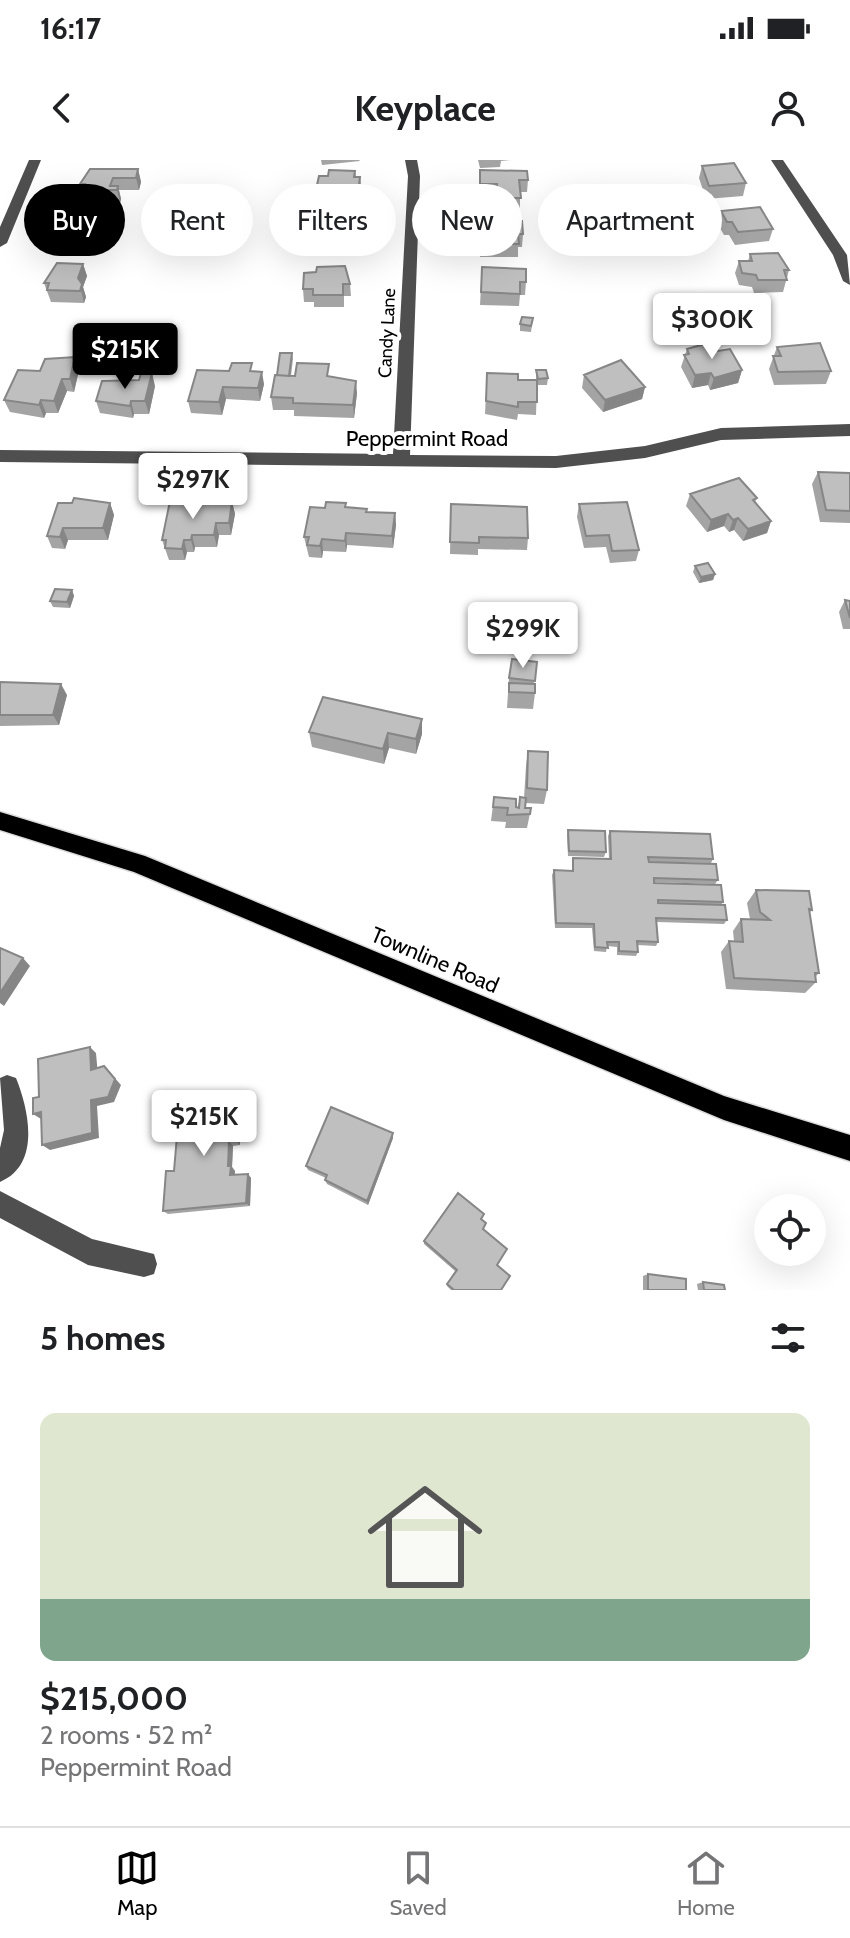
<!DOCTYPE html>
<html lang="en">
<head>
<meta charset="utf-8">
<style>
	:root { --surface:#fff; --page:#f6f6f6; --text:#202124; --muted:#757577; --line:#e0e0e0; --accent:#000 }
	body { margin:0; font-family:Cabin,sans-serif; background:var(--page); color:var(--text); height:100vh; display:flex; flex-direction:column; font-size:30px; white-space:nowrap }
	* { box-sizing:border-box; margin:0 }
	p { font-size:26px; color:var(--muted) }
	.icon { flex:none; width:44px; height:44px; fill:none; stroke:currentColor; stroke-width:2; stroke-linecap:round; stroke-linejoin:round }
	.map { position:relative; height:1130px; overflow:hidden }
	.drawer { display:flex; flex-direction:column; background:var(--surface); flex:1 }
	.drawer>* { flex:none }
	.top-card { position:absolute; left:24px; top:24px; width:802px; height:72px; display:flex; gap:16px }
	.controls { position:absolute; left:754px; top:1034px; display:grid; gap:16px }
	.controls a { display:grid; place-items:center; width:72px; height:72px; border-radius:50%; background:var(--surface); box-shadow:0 8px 32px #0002; font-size:40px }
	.price { position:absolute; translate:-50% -68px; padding:0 18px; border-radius:8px; background:#fff; color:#222; font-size:26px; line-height:52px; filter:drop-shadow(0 2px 4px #0008) }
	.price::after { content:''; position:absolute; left:50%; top:48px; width:24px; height:18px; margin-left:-12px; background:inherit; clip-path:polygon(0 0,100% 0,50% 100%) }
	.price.on { background:var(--accent); color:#fff }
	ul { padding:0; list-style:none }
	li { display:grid; align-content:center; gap:16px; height:424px; padding:0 40px }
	li span { display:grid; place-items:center; height:248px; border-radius:16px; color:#555 }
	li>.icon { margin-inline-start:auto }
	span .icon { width:144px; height:144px; fill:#fffc; stroke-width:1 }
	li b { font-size:34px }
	h2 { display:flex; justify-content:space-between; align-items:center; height:96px; padding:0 40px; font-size:34px }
	.tag { padding:0 28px; border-radius:36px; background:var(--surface); box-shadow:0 8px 32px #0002; font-size:28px; line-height:72px }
	.tag.on { background:var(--accent); color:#fff }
	.status { display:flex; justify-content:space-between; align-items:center; height:56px; padding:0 40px; background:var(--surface); direction:ltr }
	.status svg { height:22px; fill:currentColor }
	header { display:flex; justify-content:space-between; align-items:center; height:104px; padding:0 40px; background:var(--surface); font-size:36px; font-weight:800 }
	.menu { display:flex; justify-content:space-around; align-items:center; height:112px; border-top:2px solid var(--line); background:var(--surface); font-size:22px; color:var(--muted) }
	.menu a { display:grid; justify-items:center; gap:4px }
	.menu .on { color:var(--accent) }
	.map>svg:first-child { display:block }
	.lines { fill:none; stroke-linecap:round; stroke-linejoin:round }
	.major-casing { stroke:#dbdbdb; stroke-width:3 }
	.minor { fill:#4f4f4f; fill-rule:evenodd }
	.major { fill:#000; fill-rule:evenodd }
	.wall { fill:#a4a4a4 }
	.shaded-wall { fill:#868686 }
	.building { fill:#bfbfbf; stroke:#868686; stroke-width:2 }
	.labels { text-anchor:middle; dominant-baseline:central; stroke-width:8; stroke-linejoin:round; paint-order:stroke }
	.far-street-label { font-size:18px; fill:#000; stroke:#fff }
	.street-label { font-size:22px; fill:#000; stroke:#fff }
</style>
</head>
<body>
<div class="status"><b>16:17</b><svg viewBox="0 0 49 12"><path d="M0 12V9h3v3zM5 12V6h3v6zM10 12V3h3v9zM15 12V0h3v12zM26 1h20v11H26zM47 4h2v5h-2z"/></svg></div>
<header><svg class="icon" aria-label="back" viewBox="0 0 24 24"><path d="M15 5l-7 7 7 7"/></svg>Keyplace<svg class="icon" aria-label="person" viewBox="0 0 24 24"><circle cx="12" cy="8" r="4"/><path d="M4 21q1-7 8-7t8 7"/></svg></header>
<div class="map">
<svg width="850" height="1130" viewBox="0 0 850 1130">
	<rect width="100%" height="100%" fill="#fff"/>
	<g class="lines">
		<g class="major-casing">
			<path id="major" d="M0 652 145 696 724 936 850 975V1001L724 960 134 712 0 670Z"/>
		</g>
		<path class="minor" d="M29 0H41L7 83 0 87V67Z
			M405 0H417L420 16 410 295 556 296 645 286 721 268 850 264V276L721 280 645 298 556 308 0 302V290L393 294 408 16Z
			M771 0H783L847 95 850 125 843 121 833 95Z
			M7 915 16 918C29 950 41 1005 0 1022V988L4 970 0 918Z
			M0 1031 92 1079 154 1094 157 1104 154 1114 144 1117 88 1105 0 1058Z"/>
		<use href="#major" class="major"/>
	</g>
	<path class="wall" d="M321 0H359L360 1 322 5Z
		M478 0H511L501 1 500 7 480 8Z
		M702 6 746 23 743 36 706 39 699 18Z
		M138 9 141 22 139 30H119L121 39 120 43H86L80 24Z
		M480 10 528 20 527 32H520V50H497L496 37 480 36Z
		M355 11 356 17H360L361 29 360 38 355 39 354 47 326 46 325 38H318L317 25 328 16Z
		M721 51 773 69 769 81 735 85 729 75H724L717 63Z
		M100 55 103 67 110 80 107 87 97 86 95 91 69 90 62 72 71 63Z
		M349 56 350 63H356V75L348 94 320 93 319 85H312L311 72 322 62Z
		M549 59 560 65 559 72H550L549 65Z
		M480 61 523 74 522 87H518V97H480Z
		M750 94 789 110 783 132 754 133 752 127 739 125 735 113 739 101H748Z
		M83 104 87 116 83 127 86 137 84 143 51 142 44 123Z
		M482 107 526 122 525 135H520L519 146 480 145Z
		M350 124 351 136H344V147H314V142H304L303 129Z
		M533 158 531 172 520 171V164Z
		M777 187 831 211 826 224 774 225 769 209Z
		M687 189 718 191 742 210 738 223 710 230 708 225 692 228 681 207Z
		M292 193 293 199 291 216 330 217 357 233 354 258 294 256V250H273L271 237 277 215Z
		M75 197 79 210 74 232 67 231 58 253H46L44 258 10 252 4 240 40 211Z
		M536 210 548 218 547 225H537L536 255 518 254 517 260 485 254 487 213 518 220H536Z
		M229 211H254L264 224 260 241 226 239 222 255 191 253 188 241Z
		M584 215 645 227 642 239 603 252 582 228Z
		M155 226 149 254H134L133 258 100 253 96 241Z
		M818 312 850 313V363L820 362 812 324Z
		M690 334 757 338 755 342 771 361 767 373 743 381 734 370 729 372 724 366 707 372 686 346Z
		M232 342 235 354 231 375H219L217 387H195L194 392H187L185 400H169L162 380Z
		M110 343 114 355 108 380H68L65 389 52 388 47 376Z
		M451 344 528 378 527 390 478 389V395L450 394Z
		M579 344 639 390 636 401 610 403 606 387 584 388 577 357Z
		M346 347 367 352 395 353 396 365 393 388 347 385 346 392 323 391 322 398 309 397 304 377 325 348Z
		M695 406 715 414 713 420 699 423 693 412Z
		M72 430 74 436 70 448 53 447 50 441Z
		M845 440 850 441V469H843L839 452Z
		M493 446 513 448 511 463 491 461Z
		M537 502 534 524 535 533 533 549 507 548 509 518Z
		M0 522 67 535 59 565 0 566Z
		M309 572 422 574 416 594 389 588 384 604 312 587Z
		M528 591 547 630 544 644 525 643V648H531L527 668H505L506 662 491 661 494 637 518 647 520 637 524 638 526 606Z
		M568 670 606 692 604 697 568 696 567 675Z
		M610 671 713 699 711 703 649 702 718 720 715 724 654 722 723 742 721 745 727 760 724 764 657 762 658 782 656 786 637 785 638 792 636 796 617 795V787L607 786 606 792 594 791 592 768H555L552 715 554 710 572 711 573 698 609 699 608 676Z
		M756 730 812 750 809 753 819 813 815 817 816 822 805 833 726 829 721 792 729 781H734L733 771 741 759H750L747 743Z
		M236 943 234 973H236L240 978V985L233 986 232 1007 235 1011V1015L248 1014 251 1018 250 1046 168 1054 163 1051 174 1011Z
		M393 978 368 1045 327 1024 325 1020 326 1018 308 1010 306 1006Z
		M482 1059 483 1070 497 1105 501 1130H451L447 1126V1124L455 1111 424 1084V1081Z
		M648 1114 686 1130H643V1116Z
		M703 1122 725 1130H698L697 1124Z"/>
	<path class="shaded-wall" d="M138 9 141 22 139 30 136 18Z
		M355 11 356 26 360 17 361 29 360 38 355 39 354 47 353 34Z
		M118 26 121 39 120 43 117 30Z
		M100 55 103 67H95Z
		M356 63V75L348 94 347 81Z
		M106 67 110 80 107 87 104 74Z
		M94 74 97 86 95 91 92 79Z
		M83 104 87 116 83 127 86 137 84 143 78 118Z
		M75 197 79 210 74 232 70 219Z
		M742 210 738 223 710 230 714 218Z
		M262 212 264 224 260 241 258 228Z
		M152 213 155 226 149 254 145 241Z
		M711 213 708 225 692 228 695 215Z
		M62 219 67 231 58 253 54 241Z
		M356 221 357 233 354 258 353 245Z
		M223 227 226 239 222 255 219 242Z
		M645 227 642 239 603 252 605 240Z
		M41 240 46 253 44 258 39 245Z
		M131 241 134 254 133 258 130 246Z
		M232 342 235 354 231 375 229 363Z
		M110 343 114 355 108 380 103 368Z
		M395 353 396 365 393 388 392 376Z
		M728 354 724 366 707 372 711 360Z
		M738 358 734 370 729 372 733 360Z
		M771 361 767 373 743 381 748 369Z
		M216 363 219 375 217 387 214 375Z
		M63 368 68 380 65 389 60 377Z
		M346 373 347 385 346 392 345 381Z
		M192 375 195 387 194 392 191 380Z
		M322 379 323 391 322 398 320 386Z
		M184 380 187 392 185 400 182 389Z
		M715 414 713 420 699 423 701 417Z
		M72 430 74 436 70 448 67 442Z
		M61 524 67 535 59 565 53 555Z
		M422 559V574L416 594V579Z
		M388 573 389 588 384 604 383 589Z
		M23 798 30 806 4 846 0 843V833Z
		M90 887 96 893 98 916 91 910Z
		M104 906 121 925 114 942 97 946 99 978 50 990 42 985Z
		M232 937 236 943 234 978 230 973Z
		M41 952V959L33 954Z
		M236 973 240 978V985L236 981Z
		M393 973V978L368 1045 367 1041Z
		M229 981 233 986 232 1007 235 1011 234 1019 230 1015 228 1006Z
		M248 1014 251 1018 250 1046 246 1043Z"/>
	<path class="building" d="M734 3 746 23 709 26 702 6Z
		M90 9H138L136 18H113L110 26H118L117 30H82L85 24H80Z
		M329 10 355 11 354 17H360L359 25 354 26 353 34 325 33 326 26 317 25 319 16H328Z
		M480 10 527 11 528 20H519L521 38H498L497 24H480Z
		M760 47 773 69 738 72 732 62H727L721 51Z
		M75 54 100 55 95 67H106L104 74H94L92 79 65 78 67 72H62L66 63H71Z
		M323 56H349V63H356L347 81 319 80 320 73 311 72 313 62H322Z
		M558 58 560 65 551 66 549 59Z
		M480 61H522L523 74H518L519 84H480Z
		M778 93 789 110H784L787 120H758L756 115 742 113 739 101H752L750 94Z
		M57 103 83 104 78 118 82 124 80 131 47 130 49 123H44Z
		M345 106 350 124H343V135H313V129H303L304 113 316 112 317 107Z
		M482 107 526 109V122H520V134L481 132Z
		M522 157 533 158 531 166 520 164Z
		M712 182 718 191 730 189 742 210 714 218 711 213 695 215 684 195 689 194 687 189Z
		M820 183 831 211 778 212 773 196H781L777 187Z
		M280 193H292L289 216 277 215Z
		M75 197 70 219H62L54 241 41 240 39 245 4 240 18 210 40 211 45 199Z
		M621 200 645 227 605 240 584 215Z
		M232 203H252L250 211 262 212 258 228 223 227 219 242 188 241 197 210 229 211Z
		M297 203 329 204 327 216 356 221 353 245 293 243V238L271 237 275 215 295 216Z
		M536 210H546L548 218 538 219Z
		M141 213H152L145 241H131L130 246 96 241 102 221 139 220Z
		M487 213 518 214V220H537V242H518V247L486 241Z
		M818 312 850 313V351L826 350Z
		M739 318 757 338 753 340 771 361 748 369 738 358 733 360 728 354 711 360 690 334Z
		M74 338 110 343 103 368H63L60 377 47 376 58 343H72Z
		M170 341 232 342 229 363H216L214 375H192L191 380H184L182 389 165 388 166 380H162Z
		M326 342 346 343 345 347 367 349 366 352 395 353 392 376 346 373 345 381 322 379 320 386 307 385 309 377H304L310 347 325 348Z
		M627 342 639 390 612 391 609 375 586 376 579 344Z
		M451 344 527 347 528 378 479 377V383L450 382Z
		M708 403 715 414 701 417 695 406Z
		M55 429 72 430 67 442 50 441Z
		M845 440 850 441V458Z
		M493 446 513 448 512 457 491 455Z
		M512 499 537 502 535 521 509 518Z
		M0 522 61 524 53 555H0Z
		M509 523 535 524V533L509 532Z
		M323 537 422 559 416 579 388 573 383 589 309 572Z
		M528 591 548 592 547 630 527 628Z
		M494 637 516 639V647L519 648 520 637 526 638 525 648H531L530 654 507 655 508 648 493 647Z
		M568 670 605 671 606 692 569 691Z
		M610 671 710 674 713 699 648 697 649 702 716 704 718 720 654 718V723L721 725 723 742 658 740V743L725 745 727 760 656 758 658 782 637 781 638 792 619 791V782H607L608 788 595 787 594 764 556 763 554 710 573 711V698L611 699Z
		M756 730 809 731 812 750 809 749 819 813H815L816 822 734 818 729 781 743 782 741 759 770 760 760 752Z
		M0 788 23 798 0 833Z
		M90 887 91 910 104 906 115 919 108 937 91 940 92 973 42 985 41 952 33 954V938L39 937 38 899Z
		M232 937 230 973H236V981H229L228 1006H231L230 1015 248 1014 246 1043 163 1051 166 1011H174L180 940Z
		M331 947 393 973 367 1041 325 1020 327 1015 306 1006Z
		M458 1033 484 1054 481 1059 486 1063 483 1069 507 1089 497 1105 510 1116 501 1130H454L447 1124 457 1110 424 1081Z
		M648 1114 686 1119V1130H648Z
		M703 1122 724 1125 725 1130H704Z"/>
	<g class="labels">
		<g class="far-street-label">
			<text transform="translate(387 173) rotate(-87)">Candy Lane</text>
		</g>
		<g class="street-label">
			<text x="427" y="278">Peppermint Road</text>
			<text transform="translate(435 800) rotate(23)">Townline Road</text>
		</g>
	</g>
</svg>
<div class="controls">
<a><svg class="icon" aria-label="locate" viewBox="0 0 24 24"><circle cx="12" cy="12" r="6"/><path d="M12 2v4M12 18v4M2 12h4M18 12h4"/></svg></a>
</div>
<b class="price" style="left:712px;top:201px">$300K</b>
<b class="price on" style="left:125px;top:231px">$215K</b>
<b class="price" style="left:193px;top:361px">$297K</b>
<b class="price" style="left:523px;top:510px">$299K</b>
<b class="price" style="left:204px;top:998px">$215K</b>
<div class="top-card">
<a class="tag on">Buy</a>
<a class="tag">Rent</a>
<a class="tag">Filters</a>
<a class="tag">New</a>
<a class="tag">Apartment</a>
</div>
</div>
<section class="drawer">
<h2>5 homes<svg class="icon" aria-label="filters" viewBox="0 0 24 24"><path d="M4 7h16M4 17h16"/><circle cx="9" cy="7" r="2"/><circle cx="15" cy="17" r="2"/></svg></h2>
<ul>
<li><span style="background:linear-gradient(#dfe7d0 75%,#7fa58c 0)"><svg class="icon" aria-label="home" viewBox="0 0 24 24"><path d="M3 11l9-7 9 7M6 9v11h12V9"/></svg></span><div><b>$215,000</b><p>2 rooms · 52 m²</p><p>Peppermint Road</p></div></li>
</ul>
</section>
<nav class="menu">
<a class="on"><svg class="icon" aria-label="map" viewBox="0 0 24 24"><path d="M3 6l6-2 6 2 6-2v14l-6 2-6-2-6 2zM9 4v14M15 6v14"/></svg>Map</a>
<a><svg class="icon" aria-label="saved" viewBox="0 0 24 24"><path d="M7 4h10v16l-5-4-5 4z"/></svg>Saved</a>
<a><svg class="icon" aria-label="home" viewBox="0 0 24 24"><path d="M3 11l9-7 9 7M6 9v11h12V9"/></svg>Home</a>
</nav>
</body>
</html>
